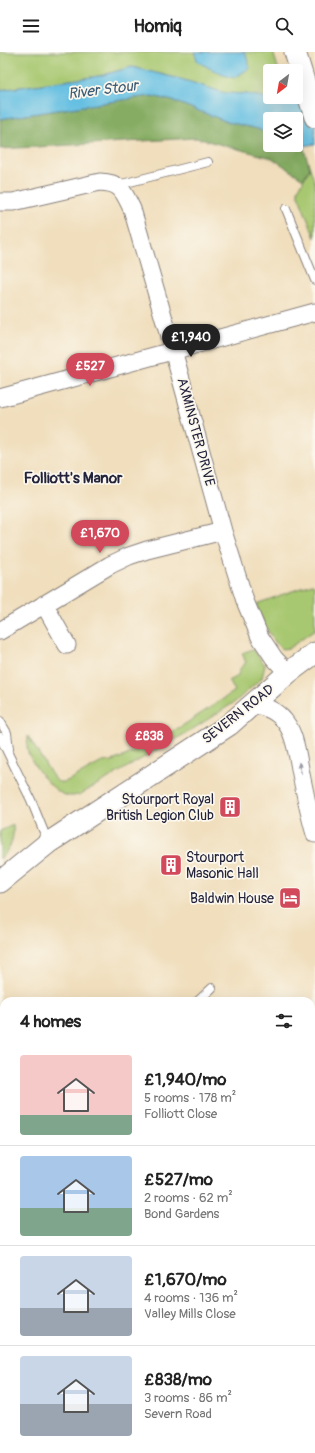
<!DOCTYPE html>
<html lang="en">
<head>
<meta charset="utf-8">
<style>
	:root { --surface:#fff; --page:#f6f6f6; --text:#222; --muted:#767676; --line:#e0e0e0; --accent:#d1495b }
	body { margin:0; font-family:Pangolin,sans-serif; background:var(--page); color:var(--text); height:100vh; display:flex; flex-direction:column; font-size:15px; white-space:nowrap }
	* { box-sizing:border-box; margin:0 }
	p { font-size:13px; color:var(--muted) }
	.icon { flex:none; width:22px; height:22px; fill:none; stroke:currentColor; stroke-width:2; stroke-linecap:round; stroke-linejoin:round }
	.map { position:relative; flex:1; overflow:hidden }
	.details { position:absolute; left:0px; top:945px; width:315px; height:456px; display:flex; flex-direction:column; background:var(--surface); border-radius:12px 12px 0 0; box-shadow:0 4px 16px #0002 }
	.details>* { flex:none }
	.needle { width:26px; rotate:211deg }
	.controls { position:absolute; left:263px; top:12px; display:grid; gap:8px }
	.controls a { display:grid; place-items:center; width:40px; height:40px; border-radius:4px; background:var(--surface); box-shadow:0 4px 16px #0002; font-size:20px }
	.price { position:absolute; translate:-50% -34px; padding:0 9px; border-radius:14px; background:var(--accent); color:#fff; font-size:13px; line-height:26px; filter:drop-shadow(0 1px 2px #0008) }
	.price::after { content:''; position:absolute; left:50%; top:24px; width:12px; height:9px; margin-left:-6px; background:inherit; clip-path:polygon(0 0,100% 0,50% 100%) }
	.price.selected { background:#222; color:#fff }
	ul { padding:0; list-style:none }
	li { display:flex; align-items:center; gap:12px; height:100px; padding:0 20px }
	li+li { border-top:1px solid var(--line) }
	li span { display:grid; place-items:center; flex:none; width:112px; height:80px; border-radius:4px; color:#555 }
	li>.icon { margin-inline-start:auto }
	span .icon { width:48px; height:48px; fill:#fffc; stroke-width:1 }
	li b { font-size:17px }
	h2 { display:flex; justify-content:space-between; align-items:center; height:48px; padding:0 20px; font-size:17px }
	header { display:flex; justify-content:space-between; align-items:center; height:52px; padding:0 20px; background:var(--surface); font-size:18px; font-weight:700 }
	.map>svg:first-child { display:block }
	.green { fill:#a7c76f; stroke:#647455 }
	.forest { fill:#85ac62; stroke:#54674e }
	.water { fill:#65bfe2; stroke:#44708e }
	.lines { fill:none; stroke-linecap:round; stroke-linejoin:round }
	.service-casing { stroke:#89807c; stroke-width:10 }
	.minor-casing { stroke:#89807c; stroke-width:19 }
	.tertiary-casing { stroke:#89807c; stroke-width:23 }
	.primary-casing { stroke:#89807c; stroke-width:24 }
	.service { stroke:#fff; stroke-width:8 }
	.minor { stroke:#fff; stroke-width:17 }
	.tertiary { stroke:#fff; stroke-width:21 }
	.primary { stroke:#f5c16b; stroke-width:22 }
	.oneway { fill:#9c9ca7 }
	.labels { text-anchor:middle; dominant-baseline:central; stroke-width:3.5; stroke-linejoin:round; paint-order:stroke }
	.street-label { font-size:14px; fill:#22223b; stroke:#fbf7ec }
	.poi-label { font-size:14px; fill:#22223b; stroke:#fbf7ec; text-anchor:end }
	.water-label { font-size:15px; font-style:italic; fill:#395975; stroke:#fbf7ec }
	.neighbourhood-label { font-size:15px; font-weight:bold; fill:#22223b; stroke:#fbf7ec }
</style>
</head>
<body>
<header><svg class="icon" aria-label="menu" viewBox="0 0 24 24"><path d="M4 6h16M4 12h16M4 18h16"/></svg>Homiq<svg class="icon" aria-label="search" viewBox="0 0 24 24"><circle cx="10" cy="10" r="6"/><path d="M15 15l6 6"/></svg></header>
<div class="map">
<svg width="315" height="1401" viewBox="0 0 315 1401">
	<rect width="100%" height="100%" fill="#fbf7ec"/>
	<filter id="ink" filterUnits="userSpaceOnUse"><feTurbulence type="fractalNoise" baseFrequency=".025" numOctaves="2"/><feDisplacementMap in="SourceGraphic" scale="8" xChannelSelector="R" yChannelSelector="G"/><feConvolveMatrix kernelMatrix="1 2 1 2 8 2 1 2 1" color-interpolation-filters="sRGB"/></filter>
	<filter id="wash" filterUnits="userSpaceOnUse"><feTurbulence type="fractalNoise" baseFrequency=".012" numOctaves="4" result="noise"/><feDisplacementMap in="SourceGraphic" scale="16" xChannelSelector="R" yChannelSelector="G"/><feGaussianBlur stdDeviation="0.9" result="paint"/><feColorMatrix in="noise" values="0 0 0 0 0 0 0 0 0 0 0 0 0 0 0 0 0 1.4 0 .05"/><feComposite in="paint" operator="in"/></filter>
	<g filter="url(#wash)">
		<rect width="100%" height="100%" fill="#f0debc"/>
		<path class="green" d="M0 0H273L279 19H270V45H287L289 50 247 42 225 41 184 28 132 15 99 24 0 38Z
			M310 116 315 131V186L298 143V138Z
			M312 532 315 533V578L289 596 281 597C269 584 262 568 256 552Z
			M253 597 265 613 262 626 235 650 188 680 81 742C78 743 75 744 72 744 56 746 32 713 28 700 26 695 28 689 28 684L52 723 58 730H65L102 710 112 709 125 704 143 695 182 674 235 639 229 629 238 624C239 618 240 615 246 611L242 601Z
			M13 773C14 789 11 795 0 807V779Z
			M315 1102V1130L311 1133V1106Z
			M61 1397H87L84 1401H57Z"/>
		<path class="forest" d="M152 44 173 49 228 70 258 77 270 83V93L303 94 310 116 303 127 272 106 196 86 0 97V67L135 46Z"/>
		<path class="water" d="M194 0H245L250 16 234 26 223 23 198 10Z
			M132 15 184 28 225 41 247 42 315 55V92L303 94 296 93V67H270V83L258 77 228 70 173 49 152 44 135 46 0 67V38L99 24Z
			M102 1397H159L156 1401H99Z"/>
	</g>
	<g filter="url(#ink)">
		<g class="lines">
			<g class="service-casing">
				<path id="service" d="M118 133 208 110
					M286 157 315 228
					M0 669 7 681 9 697
					M0 685 31 748 48 790
					M198 949 212 936"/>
			</g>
			<g class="minor-casing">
				<path id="minor" d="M0 150H13L100 130C122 131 123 139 132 157L173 298 223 479 245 549 260 585 274 606 288 621
					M0 346 315 260
					M44 552 67 593
					M0 579 110 513 129 504 147 498 223 479
					M252 653C268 654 280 661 288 674 296 687 298 707 301 722 305 742 309 762 315 782
					M0 1140 4 1144"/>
			</g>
			<g class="tertiary-casing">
				<path id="tertiary" d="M295 0 315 65
					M0 830 48 791 229 673 288 621 315 601"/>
			</g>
			<g class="primary-casing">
				<path id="primary" d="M311 1091 315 1088
					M41 1401 44 1397"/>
			</g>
			<use href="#service" class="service"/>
			<use href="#minor" class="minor"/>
			<use href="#tertiary" class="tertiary"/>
			<use href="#primary" class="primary"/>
		</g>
		<defs><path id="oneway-solid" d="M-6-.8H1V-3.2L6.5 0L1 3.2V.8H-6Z"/></defs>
		<use class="oneway" href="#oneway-solid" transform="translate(300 716) rotate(-101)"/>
	</g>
	<defs>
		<g id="building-square" transform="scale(1.15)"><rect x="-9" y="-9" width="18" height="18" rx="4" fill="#d1495b" stroke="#fbf7ec"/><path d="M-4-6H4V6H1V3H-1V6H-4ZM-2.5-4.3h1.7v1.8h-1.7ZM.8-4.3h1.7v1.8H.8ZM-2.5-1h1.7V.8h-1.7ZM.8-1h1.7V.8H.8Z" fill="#fff"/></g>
		<g id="hotel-square" transform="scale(1.15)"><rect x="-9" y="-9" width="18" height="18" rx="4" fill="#d1495b" stroke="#fbf7ec"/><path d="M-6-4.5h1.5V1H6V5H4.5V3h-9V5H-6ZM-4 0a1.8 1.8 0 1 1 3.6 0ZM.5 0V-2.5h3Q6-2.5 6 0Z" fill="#fff"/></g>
	</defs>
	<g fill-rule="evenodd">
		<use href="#building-square" x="230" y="755"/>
		<use href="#building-square" x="171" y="813"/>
		<use href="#hotel-square" x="290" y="846"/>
	</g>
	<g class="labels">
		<g class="street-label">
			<text transform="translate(196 380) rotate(75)">AXMINSTER DRIVE</text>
			<text transform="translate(238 662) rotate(-38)">SEVERN ROAD</text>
		</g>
		<g class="poi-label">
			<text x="214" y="747">Stourport Royal<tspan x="214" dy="16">British Legion Club</tspan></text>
			<text x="186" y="805" text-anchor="start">Stourport<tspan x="186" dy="16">Masonic Hall</tspan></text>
			<text x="274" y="846">Baldwin House</text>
		</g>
		<g class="water-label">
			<text transform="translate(103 38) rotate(-7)">River Stour</text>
		</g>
		<g class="neighbourhood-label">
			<text x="73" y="426">Folliott's Manor</text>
		</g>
	</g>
</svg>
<div class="controls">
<a><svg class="needle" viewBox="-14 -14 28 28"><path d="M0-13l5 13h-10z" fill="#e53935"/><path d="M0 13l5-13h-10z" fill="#767676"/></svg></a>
<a><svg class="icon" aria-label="layers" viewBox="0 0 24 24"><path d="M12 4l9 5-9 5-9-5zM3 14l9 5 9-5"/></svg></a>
</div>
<b class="price selected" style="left:191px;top:306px">£1,940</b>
<b class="price" style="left:90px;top:335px">£527</b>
<b class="price" style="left:100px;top:502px">£1,670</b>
<b class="price" style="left:149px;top:705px">£838</b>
<section class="details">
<h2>4 homes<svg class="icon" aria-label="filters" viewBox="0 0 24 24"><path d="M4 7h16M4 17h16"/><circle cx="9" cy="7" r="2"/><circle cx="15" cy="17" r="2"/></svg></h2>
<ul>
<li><span style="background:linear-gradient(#f6c9c9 75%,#7fa58c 0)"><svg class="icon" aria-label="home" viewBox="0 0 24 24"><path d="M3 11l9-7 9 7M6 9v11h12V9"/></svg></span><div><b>£1,940/mo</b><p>5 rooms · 178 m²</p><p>Folliott Close</p></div></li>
<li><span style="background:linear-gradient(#a9c7e8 65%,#7fa58c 0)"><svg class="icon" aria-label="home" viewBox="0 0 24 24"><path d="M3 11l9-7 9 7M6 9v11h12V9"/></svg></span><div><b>£527/mo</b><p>2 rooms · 62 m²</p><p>Bond Gardens</p></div></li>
<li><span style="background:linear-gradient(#c9d6e8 65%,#9aa5b1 0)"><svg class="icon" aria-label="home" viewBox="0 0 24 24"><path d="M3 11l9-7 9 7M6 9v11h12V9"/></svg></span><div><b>£1,670/mo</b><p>4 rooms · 136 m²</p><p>Valley Mills Close</p></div></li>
<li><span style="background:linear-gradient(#c9d6e8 60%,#9aa5b1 0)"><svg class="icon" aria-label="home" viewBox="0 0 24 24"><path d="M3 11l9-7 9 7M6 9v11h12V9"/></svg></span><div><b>£838/mo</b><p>3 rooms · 86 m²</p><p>Severn Road</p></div></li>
</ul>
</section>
</div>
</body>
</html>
